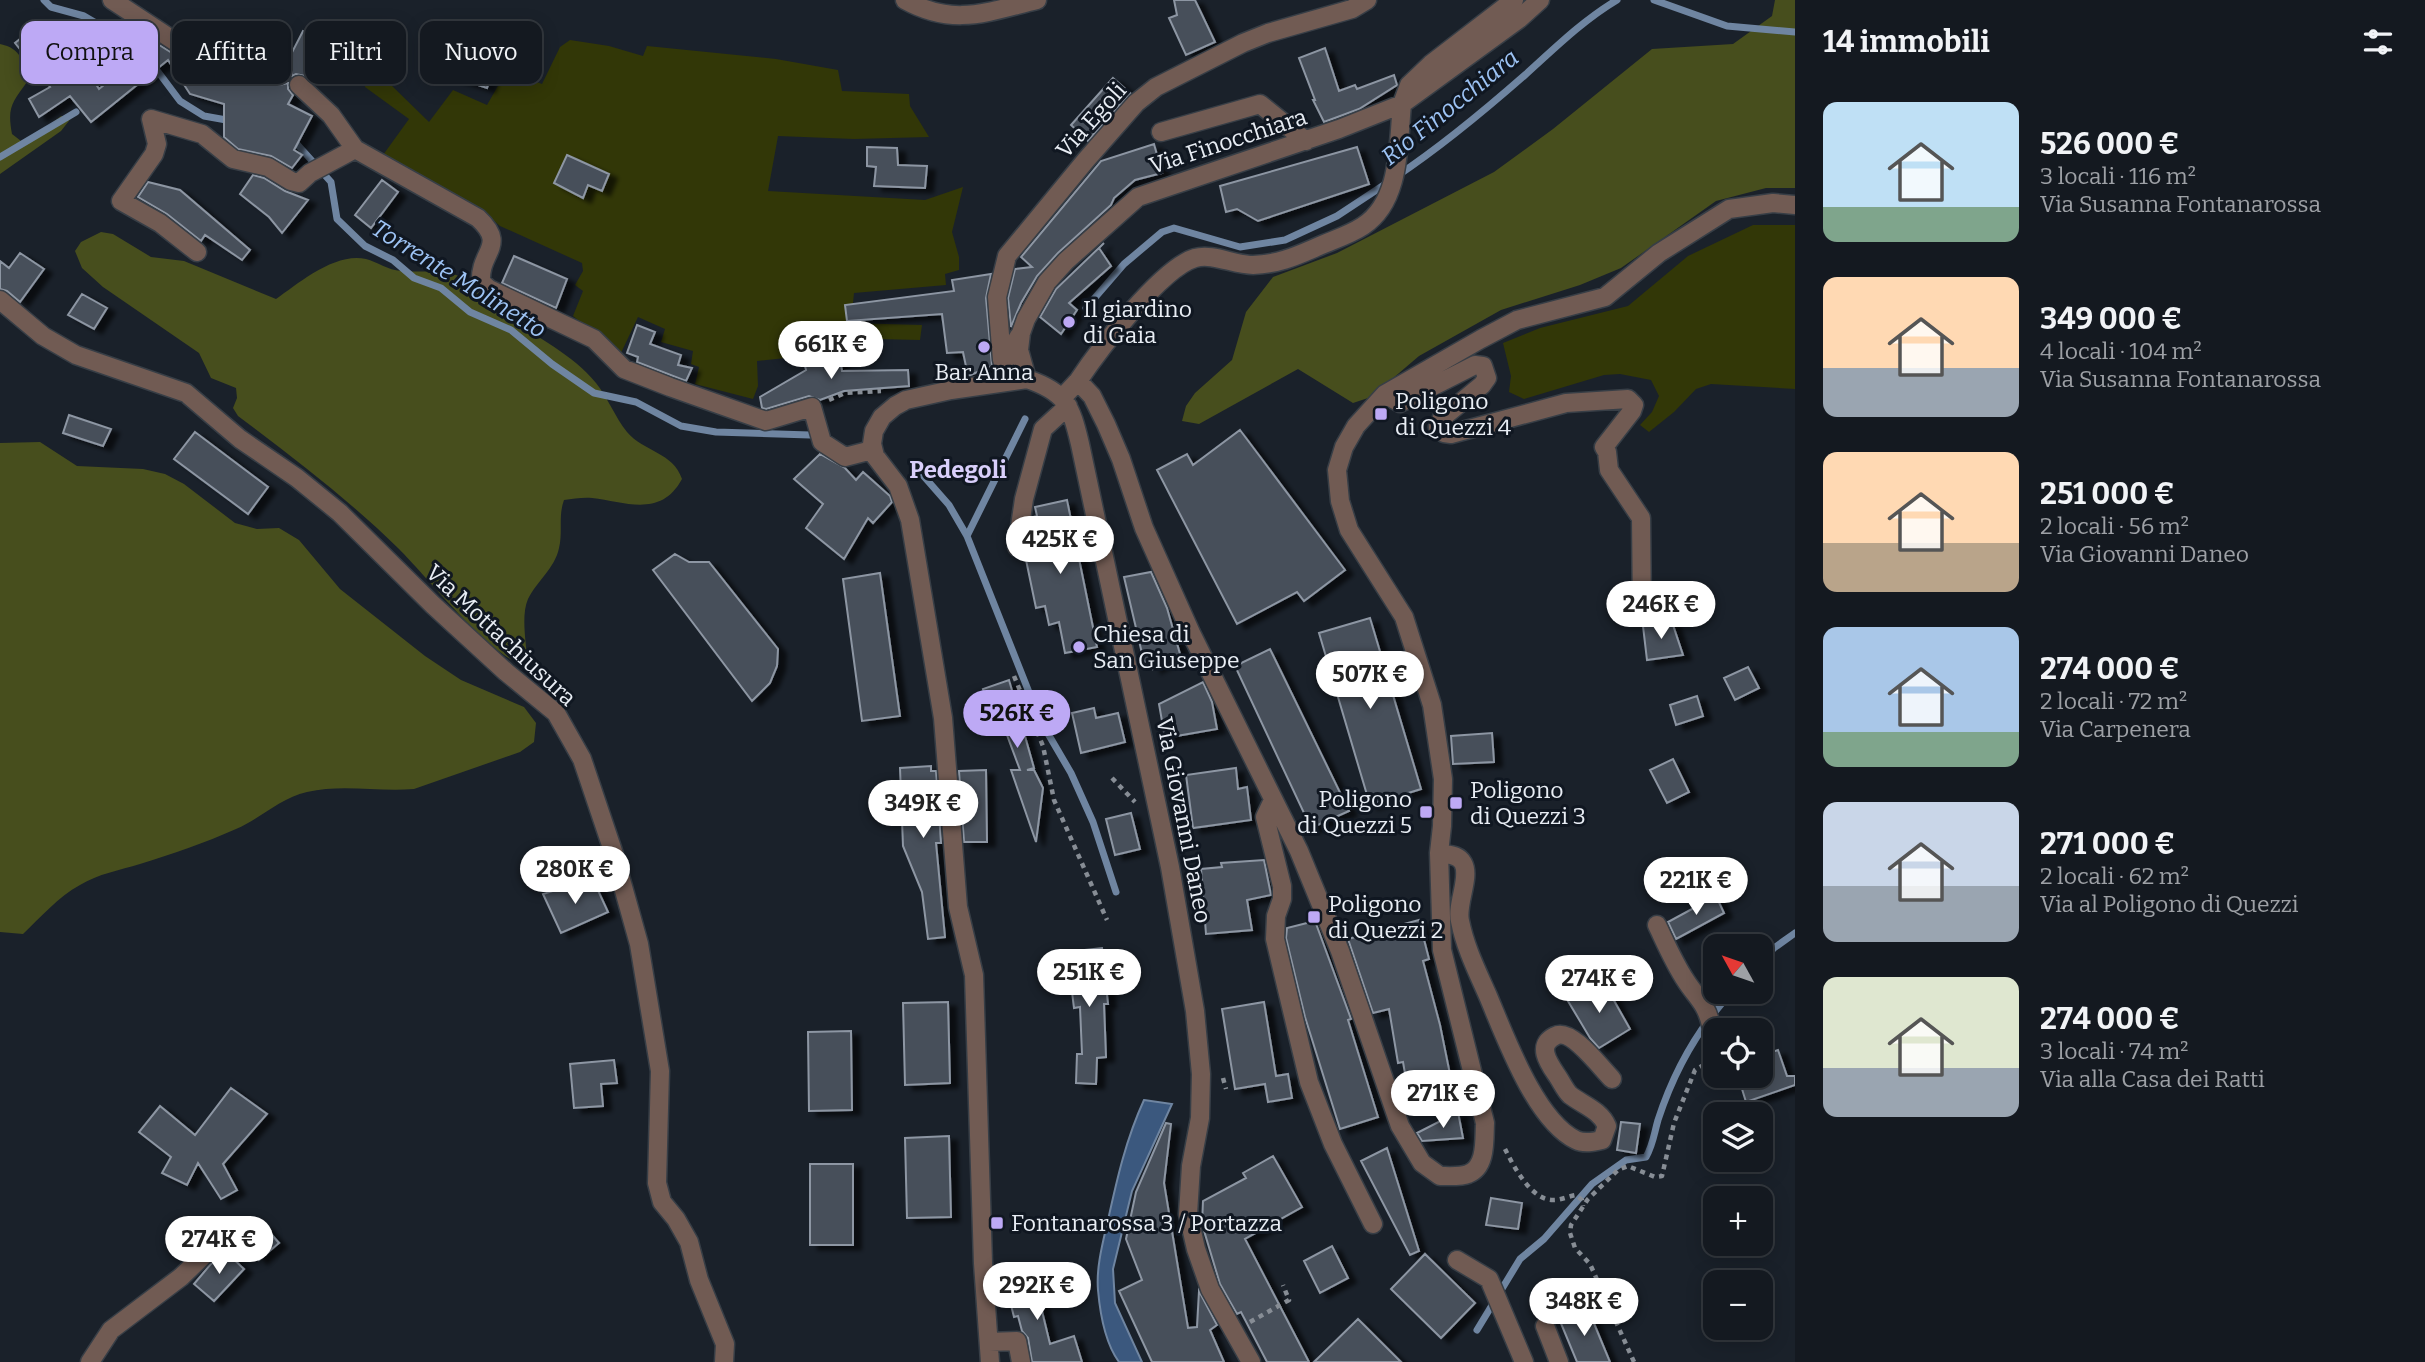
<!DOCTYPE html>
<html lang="it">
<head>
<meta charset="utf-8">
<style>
	:root { --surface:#141920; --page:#1d2229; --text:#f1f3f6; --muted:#9da0a5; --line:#33383e; --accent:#bda9f5 }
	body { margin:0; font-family:Bitter,serif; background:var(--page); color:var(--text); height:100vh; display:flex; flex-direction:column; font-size:26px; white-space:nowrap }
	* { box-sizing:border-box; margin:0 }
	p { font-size:23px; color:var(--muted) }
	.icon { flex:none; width:38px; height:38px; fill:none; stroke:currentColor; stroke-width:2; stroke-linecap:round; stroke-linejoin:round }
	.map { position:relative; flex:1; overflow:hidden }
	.details { display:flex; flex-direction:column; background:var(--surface); width:630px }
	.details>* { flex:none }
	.banner { position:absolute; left:21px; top:21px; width:665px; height:63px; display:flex; gap:14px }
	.needle { width:46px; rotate:310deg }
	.controls { position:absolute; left:1703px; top:934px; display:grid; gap:14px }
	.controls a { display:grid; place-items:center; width:70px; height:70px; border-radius:14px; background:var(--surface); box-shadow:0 4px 18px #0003,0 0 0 2px var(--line); font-size:35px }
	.price { position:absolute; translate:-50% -60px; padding:0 16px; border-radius:24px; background:#fff; color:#222; font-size:23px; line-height:46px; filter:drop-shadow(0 2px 4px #0008) }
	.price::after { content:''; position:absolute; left:50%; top:42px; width:21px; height:16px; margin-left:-10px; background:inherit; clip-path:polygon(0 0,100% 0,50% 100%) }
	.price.selected { background:var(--accent); color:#111 }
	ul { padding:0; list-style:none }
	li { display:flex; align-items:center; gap:21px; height:175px; padding:0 28px }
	li span { display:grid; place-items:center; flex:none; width:196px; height:140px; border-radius:14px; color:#555 }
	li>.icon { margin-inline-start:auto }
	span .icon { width:84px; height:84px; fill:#fffc; stroke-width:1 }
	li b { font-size:30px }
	h2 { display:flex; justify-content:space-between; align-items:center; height:84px; padding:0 28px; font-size:30px }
	.chip { padding:0 24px; border-radius:14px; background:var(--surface); box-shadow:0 4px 18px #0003,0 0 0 2px var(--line); font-size:24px; line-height:63px }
	.chip.selected { background:var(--accent); color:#111 }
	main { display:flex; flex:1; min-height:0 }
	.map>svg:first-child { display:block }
	.green { fill:#323707 }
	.forest { fill:#474e1d }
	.water { fill:#3b587e; stroke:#6f85a1; stroke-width:2 }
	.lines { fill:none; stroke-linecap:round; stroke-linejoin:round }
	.stream { stroke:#6f85a1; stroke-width:7 }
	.building { fill:#474f5a; stroke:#8d96a3; stroke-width:2; filter:url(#shadow) }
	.minor-casing { stroke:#373e46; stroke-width:21 }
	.path { stroke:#878d95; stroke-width:4.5; stroke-dasharray:5 5; stroke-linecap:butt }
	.minor { stroke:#715b53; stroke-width:18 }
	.poi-dot { fill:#bda9f5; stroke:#101721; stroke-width:2.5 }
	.labels { text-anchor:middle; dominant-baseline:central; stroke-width:6; stroke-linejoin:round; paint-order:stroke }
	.street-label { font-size:23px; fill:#e8edf4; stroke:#101721 }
	.poi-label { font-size:23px; fill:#e8edf4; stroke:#101721; text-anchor:start }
	.water-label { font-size:24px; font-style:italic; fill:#9dc3f4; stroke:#101721 }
	.neighbourhood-label { font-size:24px; font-weight:bold; fill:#d9cffb; stroke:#101721 }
</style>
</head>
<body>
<main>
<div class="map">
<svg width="1795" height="1362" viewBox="0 0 1795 1362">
	<defs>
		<filter id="shadow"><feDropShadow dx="8" dy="4.5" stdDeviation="2" flood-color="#0009"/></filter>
	</defs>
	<rect width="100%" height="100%" fill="#1a212a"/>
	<path class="green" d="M570 40 609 46 643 56 647 46 776 59 838 70 842 91 909 94 910 106 929 137 854 139 778 136 768 191 925 200 963 187 952 232 959 257V270L945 274 946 285 854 293 851 323 922 325 920 340 832 338 796 341 795 357 757 361 758 386 753 399 695 384 699 367 691 364 693 351 661 342 665 329 638 317 620 355 573 316 583 291 575 285 583 271 582 263 500 226 481 209 443 191 383 155 409 119 365 87 366 77 376 55 398 67 390 84 429 122 453 90 487 105 507 70 542 84 560 47Z
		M1753 225H1795V389L1711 384 1696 389 1674 412 1649 432 1640 425 1652 412 1659 396 1651 380 1620 374 1604 375 1524 399 1509 392 1511 376 1503 343 1540 328 1628 306 1688 256Z"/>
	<path class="forest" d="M1775 0H1795V188H1766L1716 201 1621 268 1580 285 1501 310 1419 356 1371 397 1353 403 1298 369 1199 424 1182 421 1186 406 1195 393 1232 360 1246 312 1273 277 1337 253 1494 172 1553 129 1652 49 1733 44 1772 16Z
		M0 44C21 48 25 63 27 82 12 103 7 107 12 134L21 141 32 138 61 116 72 117 61 131 0 174Z
		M101 232 113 234 151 257 184 261 276 299C299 283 335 252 366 259 377 262 388 270 401 271 422 273 444 268 463 278 482 288 490 307 506 317 537 337 572 354 596 383 608 398 615 417 627 432 644 452 673 452 682 479 661 518 626 502 592 498 583 497 573 499 564 500 558 516 563 532 559 548 555 568 537 581 528 599 521 615 526 641 527 658L519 663C487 652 426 576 399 549 349 500 294 458 238 416L233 408 237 398 236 388 211 378 199 353 103 287 82 268 75 251 81 242Z
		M40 442 77 466 143 469 165 474 184 484 235 523 257 529 279 528 299 540 340 589 425 656 461 680 524 707 536 723 534 742 520 752 414 789C378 792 342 784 307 792 280 798 260 819 236 829 205 843 172 854 140 864 120 870 98 874 80 885 58 897 41 917 23 934L0 932V443Z"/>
	<path class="water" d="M1144 1100 1172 1104 1132 1191 1113 1269 1115 1303 1142 1362H1119C1105 1343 1100 1313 1098 1290 1096 1267 1103 1242 1108 1220 1117 1179 1126 1139 1144 1100Z"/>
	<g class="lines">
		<path class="stream" d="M44 0 51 7 84 16 125 40 150 61 180 101 204 116 232 121
			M1654 0 1727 26 1795 32
			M289 140 296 143 331 182 337 219 365 246 393 260 414 278 441 288 470 312 511 330 552 364 594 393 636 402 681 426 716 432 810 435
			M0 157 76 112
			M1397 176C1442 146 1484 111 1525 75 1555 48 1582 21 1617 0
			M1086 308 1124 264 1162 232 1174 228 1240 247 1285 240 1337 216 1387 183
			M920 472 949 505 967 536 1040 720 1071 773 1093 822 1116 892
			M967 536 1025 419
			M1760 962 1774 948 1795 933
			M1477 1330 1520 1259 1544 1239 1592 1184 1626 1160 1646 1157C1653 1145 1654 1134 1658 1120 1673 1074 1698 1028 1732 992"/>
	</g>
	<path class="building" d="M1174 0H1195L1215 42 1186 55 1169 18 1177 15Z
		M40 23 52 39 57 36 83 68 99 58 107 72 94 81 99 89 156 43 177 56 207 69 214 70 222 64 225 72 231 75 279 85 288 83V89L293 95 288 104 312 116 294 150 302 155 292 168 271 156 238 149 224 137V104L190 94 168 60 91 122 70 96 39 117 29 99 50 87 15 43Z
		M324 27 360 44 353 63 317 54 305 76 296 74 292 76V70L286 64 303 31 318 38Z
		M454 39 499 53 487 88 442 73Z
		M1325 48 1339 91 1355 85 1357 89 1394 75 1397 85 1359 109 1324 122 1313 100H1315L1299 58Z
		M1113 78 1130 93 1088 141 1071 125Z
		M1154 144 1162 173 1135 180 1114 198 1111 205 1058 253 1037 276 1021 303 1011 327 1008 298 1015 269 1032 267 1021 257 1101 161Z
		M867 147 897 148 898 165 927 166 925 188 874 186 876 167 867 166Z
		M1357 147 1369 184 1258 221 1237 209 1226 212 1220 186Z
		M567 155 609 174 602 191 588 185 583 198 554 183Z
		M253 175 264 178 285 191 308 200 282 233 269 217 240 194Z
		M382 180 398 192 371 228 355 215Z
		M148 182 180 190 250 250 242 260 205 235 201 241 167 214 138 197Z
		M1104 243 1099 248 1111 266 1069 303 1077 310 1061 334 1040 317 1056 289Z
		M20 253 44 269 20 302 7 291 0 289V261L9 268Z
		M514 256 567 279 556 308 502 283Z
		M991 274 986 298 992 366 968 376 963 352 947 353 942 314 847 321 845 305 954 291 952 280Z
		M82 294 107 308 94 329 68 315Z
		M637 325 655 332 650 344 681 355 678 365 692 368 686 381 637 362 638 357 627 353Z
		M838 349 842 371 908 370 909 386 844 391 820 400 809 396 766 409 762 408 760 397 806 370 803 358Z
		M69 415 111 429 103 446 63 433Z
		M1240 430 1345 570 1304 601 1297 592 1237 624 1157 470 1187 454 1193 465Z
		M195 432 268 487 248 514 174 459Z
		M820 454 845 468 856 480 863 472 890 496 892 502 873 523 868 518 844 559 806 528 823 504 794 479Z
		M1067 500 1097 647 1065 653 1059 622 1049 625 1045 606 1036 608 1025 555 1031 538 1033 517 1037 516 1035 507Z
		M675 554 689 562H709L778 649 777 666 770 683 752 701 653 570Z
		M1151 572 1167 608 1180 654 1153 669 1152 660 1144 662 1124 577Z
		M880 573 900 716 862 721 843 579Z
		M1370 618 1421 789 1370 805 1319 633Z
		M1672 622 1683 655 1647 660 1643 626Z
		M1270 649 1349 811 1311 828 1235 666Z
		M1748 667 1759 688 1735 700 1724 678Z
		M1009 680 1034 768 1027 770H1034L1043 788 1036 842 1011 770H1020L1001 719 994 721 983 689Z
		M1203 682 1212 702 1217 729 1165 738 1159 704Z
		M1697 696 1703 716 1676 725 1670 705Z
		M1094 708 1096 718 1118 713 1125 742 1081 753 1072 713Z
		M1492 733 1494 762 1453 764 1451 736Z
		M1673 759 1689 792 1667 803 1650 770Z
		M931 766V771H936L941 843H936L945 937 928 939 922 892 903 846 900 768Z
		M1236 768 1238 789 1247 787 1251 820 1193 828 1186 775Z
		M986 770 987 842H964L959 771Z
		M1131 813 1140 849 1115 855 1106 819Z
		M1264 860 1271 895 1247 900 1252 930 1206 934 1201 869 1222 867 1221 863Z
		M575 884 579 893 596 886 608 912 561 933 543 894Z
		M1716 896 1724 913 1676 939 1668 922Z
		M1419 920 1429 959 1423 961 1440 1025 1454 1094 1417 1106 1411 1078 1406 1079 1403 1062 1398 1063 1389 1009 1373 1013 1348 939Z
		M1315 921 1351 1019 1348 1020 1378 1117 1340 1129 1305 1017 1286 938 1287 928Z
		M1102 948 1108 1004H1104L1106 1057 1097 1058 1096 1084 1076 1083 1077 1054H1082L1080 1007 1074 1008 1067 952Z
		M1603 981 1630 1029 1599 1048 1590 1038 1568 1001Z
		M948 1002 950 1083 905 1085 903 1003Z
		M1264 1002 1276 1076 1288 1074 1292 1098 1268 1102 1265 1084 1235 1089 1222 1009Z
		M851 1031 852 1110 809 1111 808 1032Z
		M1778 1050 1787 1076H1795V1085L1746 1102 1738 1076H1760V1056Z
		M614 1060 617 1083 601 1084 603 1106 574 1108 570 1064Z
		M231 1088 267 1114 223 1164 237 1190 221 1199 198 1163 187 1185 162 1173 171 1157 139 1132 160 1106 195 1135Z
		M1458 1112 1463 1138 1422 1141 1417 1133Z
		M1621 1122 1640 1124 1636 1153 1617 1150Z
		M1166 1123 1171 1124 1164 1183 1188 1328 1197 1327 1199 1291 1217 1325 1210 1330 1224 1362H1152L1119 1291 1142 1280 1126 1239 1136 1192Z
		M949 1136 951 1217 907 1218 905 1138Z
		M1387 1148 1419 1251 1410 1255 1361 1161Z
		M1273 1156 1302 1207 1245 1239 1309 1362H1267L1241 1312 1237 1314 1220 1284 1202 1224 1203 1201 1246 1178 1243 1173Z
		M810 1164H853V1245H810Z
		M1491 1198 1522 1203 1518 1229 1486 1225Z
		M264 1226 279 1243 259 1260 247 1240Z
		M1332 1246 1348 1278 1320 1293 1304 1261Z
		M226 1252 244 1269 214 1301 194 1284 210 1265Z
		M1425 1254 1475 1303 1441 1338 1391 1289Z
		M1032 1270 1050 1344 1074 1336 1082 1362H1032L1028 1338 1022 1331 1018 1316 1014 1317 1004 1277Z
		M1588 1309 1610 1362H1577L1560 1321Z
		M1358 1319 1401 1362H1314Z"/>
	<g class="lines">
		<g class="minor-casing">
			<path id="minor" d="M112 0 182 46 212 59
				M905 0C954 27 987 12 1037 0
				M233 64 281 74
				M299 85 331 115 355 149 478 218C508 246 479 251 481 282L489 289 594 339 624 369 670 387 766 421 812 407 822 442 845 457 872 450
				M1161 132 1260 104 1306 141
				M197 252 160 223 121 201 154 154 157 144 151 119 202 134 233 159 268 167 291 181 299 183 310 173 355 149
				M0 300 43 336 76 355 186 393 240 439 297 478 340 513 433 605 506 672 556 713 582 759 613 851 639 944 660 1071 657 1183 662 1202 676 1219 689 1242 699 1280 725 1344 724 1362
				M1019 336 1005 360H1002L997 297 1007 256 1086 160 1136 103 1156 87 1243 43 1268 33 1352 9 1367 0
				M1027 379 1019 350 1021 333 1026 319 1047 282 1066 261 1138 197 1339 129 1402 104 1409 85 1431 64 1514 0
				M1078 381C1098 351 1161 268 1195 258 1213 253 1234 265 1253 265 1281 264 1298 255 1324 244 1336 239 1351 234 1363 226 1401 201 1398 145 1402 104L1519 19 1540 0
				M1385 394 1400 403 1475 365 1483 366 1487 378 1482 385 1442 418 1438 427 1444 433 1451 434 1566 403 1628 399 1634 405 1632 411 1604 447 1607 452 1609 470 1641 518 1642 613
				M1063 397 1078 381 1092 396 1106 424 1121 459 1144 528 1191 633 1299 851 1340 951 1400 1126 1422 1163 1440 1176C1448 1176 1461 1177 1468 1174 1487 1167 1484 1139 1485 1123L1442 950 1439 853 1442 826 1443 779 1432 705 1404 617 1349 530 1340 501 1337 470 1344 447 1356 426 1385 394 1481 339 1517 320 1605 297 1659 253 1729 209 1773 203 1795 205
				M1017 547 1024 499 1043 429 1068 406
				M1273 800 1265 817 1282 886V899L1276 916 1275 939 1309 1082 1333 1144 1373 1224
				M1439 853C1448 855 1458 854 1463 863 1471 877 1456 904 1460 921 1465 947 1477 971 1488 996 1505 1036 1535 1120 1576 1140 1584 1144 1593 1142 1602 1140L1607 1126C1600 1110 1583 1105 1570 1095 1565 1090 1562 1083 1558 1077 1550 1065 1535 1046 1555 1036 1571 1027 1600 1067 1612 1079
				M1657 925C1666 944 1674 963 1686 981 1697 998 1706 1003 1711 1025
				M1457 1260 1489 1279 1524 1362
				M1545 1326 1559 1362
				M989 1342 1017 1341 1021 1362
				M90 1362 111 1330 181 1277 207 1252 238 1229
				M990 1362 983 1263 974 975 958 907 943 718 910 520 898 486 875 456 872 444 874 431 882 417 895 406 906 400 951 390 1027 379C1066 392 1071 406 1080 444L1170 867 1195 1011 1201 1074 1200 1118 1191 1166 1188 1214 1196 1249 1210 1289 1251 1362"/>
		</g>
		<path class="path" d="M829 400 845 393 881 391
			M1014 676 1043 746 1054 800 1107 920
			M1112 778 1135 802
			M1223 1078 1226 1089
			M1505 1149C1513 1165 1531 1201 1554 1200 1561 1200 1569 1196 1576 1195L1582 1200 1583 1206
			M1250 1322 1289 1300 1283 1285
			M1634 1362 1590 1264 1575 1248 1570 1233 1571 1225 1588 1199 1618 1170 1628 1166 1655 1177 1662 1176 1674 1123 1695 1070 1712 1060 1711 1043"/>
		<use href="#minor" class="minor"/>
	</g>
	<g class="poi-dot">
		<circle cx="1069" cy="322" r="7"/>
		<circle cx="984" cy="347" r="7"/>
		<rect x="1374" y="407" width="14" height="14" rx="3.5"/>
		<circle cx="1079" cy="647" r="7"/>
		<rect x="1449" y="796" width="14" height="14" rx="3.5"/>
		<rect x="1419" y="805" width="14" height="14" rx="3.5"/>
		<rect x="1307" y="910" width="14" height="14" rx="3.5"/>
		<rect x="990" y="1216" width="14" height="14" rx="3.5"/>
	</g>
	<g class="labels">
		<g class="street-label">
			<text transform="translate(1091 120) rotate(-48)">Via Egoli</text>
			<text transform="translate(1228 141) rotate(-18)">Via Finocchiara</text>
			<text transform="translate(501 635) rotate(43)">Via Mottachiusura</text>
			<text transform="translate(1184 820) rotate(79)">Via Giovanni Daneo</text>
		</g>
		<g class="poi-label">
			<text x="1083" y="309">Il giardino<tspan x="1083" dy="26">di Gaia</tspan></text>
			<text x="984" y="372" text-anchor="middle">Bar Anna</text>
			<text x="1395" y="401">Poligono<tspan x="1395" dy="26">di Quezzi 4</tspan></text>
			<text x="1093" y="634">Chiesa di<tspan x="1093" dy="26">San Giuseppe</tspan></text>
			<text x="1470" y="790">Poligono<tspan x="1470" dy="26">di Quezzi 3</tspan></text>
			<text x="1412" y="799" text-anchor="end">Poligono<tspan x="1412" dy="26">di Quezzi 5</tspan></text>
			<text x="1328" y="904">Poligono<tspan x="1328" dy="26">di Quezzi 2</tspan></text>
			<text x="1011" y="1223">Fontanarossa 3 / Portazza</text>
		</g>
		<g class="water-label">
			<text transform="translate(1450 107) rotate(-39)">Rio Finocchiara</text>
			<text transform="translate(459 279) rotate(32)">Torrente Molinetto</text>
		</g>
		<g class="neighbourhood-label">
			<text x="958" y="470">Pedegoli</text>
		</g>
	</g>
</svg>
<div class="controls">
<a><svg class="needle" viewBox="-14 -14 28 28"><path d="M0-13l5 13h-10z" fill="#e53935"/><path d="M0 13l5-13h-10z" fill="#9da0a5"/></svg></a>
<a><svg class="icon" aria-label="locate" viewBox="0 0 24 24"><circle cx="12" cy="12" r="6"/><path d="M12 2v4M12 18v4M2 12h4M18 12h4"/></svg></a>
<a><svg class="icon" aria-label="layers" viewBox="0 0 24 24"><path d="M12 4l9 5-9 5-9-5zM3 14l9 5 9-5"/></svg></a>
<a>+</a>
<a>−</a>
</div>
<b class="price" style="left:831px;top:381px">661K €</b>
<b class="price" style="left:1060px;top:576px">425K €</b>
<b class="price" style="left:1661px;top:641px">246K €</b>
<b class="price" style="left:1370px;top:711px">507K €</b>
<b class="price selected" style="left:1017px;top:750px">526K €</b>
<b class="price" style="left:923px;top:840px">349K €</b>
<b class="price" style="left:575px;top:906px">280K €</b>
<b class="price" style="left:1696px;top:917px">221K €</b>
<b class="price" style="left:1089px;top:1009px">251K €</b>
<b class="price" style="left:1599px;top:1015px">274K €</b>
<b class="price" style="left:1443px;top:1130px">271K €</b>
<b class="price" style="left:219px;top:1276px">274K €</b>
<b class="price" style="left:1037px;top:1322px">292K €</b>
<b class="price" style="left:1584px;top:1338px">348K €</b>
<div class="banner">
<a class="chip selected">Compra</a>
<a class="chip">Affitta</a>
<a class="chip">Filtri</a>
<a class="chip">Nuovo</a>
</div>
</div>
<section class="details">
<h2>14 immobili<svg class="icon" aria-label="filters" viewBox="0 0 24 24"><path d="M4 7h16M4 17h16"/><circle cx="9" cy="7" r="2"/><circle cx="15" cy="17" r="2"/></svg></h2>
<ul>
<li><span style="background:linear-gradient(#bfe0f5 75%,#7fa58c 0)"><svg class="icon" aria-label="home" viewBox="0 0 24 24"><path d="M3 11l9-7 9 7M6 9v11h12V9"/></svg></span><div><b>526 000 €</b><p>3 locali · 116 m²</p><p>Via Susanna Fontanarossa</p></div></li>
<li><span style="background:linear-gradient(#ffd9b3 65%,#9aa5b1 0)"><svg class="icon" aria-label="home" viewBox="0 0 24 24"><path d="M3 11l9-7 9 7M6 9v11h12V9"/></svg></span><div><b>349 000 €</b><p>4 locali · 104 m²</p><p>Via Susanna Fontanarossa</p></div></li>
<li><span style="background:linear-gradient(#ffd9b3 65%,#b9a48a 0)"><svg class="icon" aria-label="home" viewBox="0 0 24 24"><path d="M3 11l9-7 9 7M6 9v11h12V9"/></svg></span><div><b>251 000 €</b><p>2 locali · 56 m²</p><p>Via Giovanni Daneo</p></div></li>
<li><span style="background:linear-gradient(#a9c7e8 75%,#7fa58c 0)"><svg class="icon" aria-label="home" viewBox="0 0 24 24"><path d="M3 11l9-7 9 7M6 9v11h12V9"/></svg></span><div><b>274 000 €</b><p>2 locali · 72 m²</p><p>Via Carpenera</p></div></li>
<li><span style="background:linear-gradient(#c9d6e8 60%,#9aa5b1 0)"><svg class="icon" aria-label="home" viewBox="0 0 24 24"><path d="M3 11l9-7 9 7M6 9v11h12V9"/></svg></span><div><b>271 000 €</b><p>2 locali · 62 m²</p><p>Via al Poligono di Quezzi</p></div></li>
<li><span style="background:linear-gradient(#dfe7d0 65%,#9aa5b1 0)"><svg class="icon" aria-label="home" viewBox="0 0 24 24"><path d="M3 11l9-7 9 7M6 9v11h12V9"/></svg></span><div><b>274 000 €</b><p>3 locali · 74 m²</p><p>Via alla Casa dei Ratti</p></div></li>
</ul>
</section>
</main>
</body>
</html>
